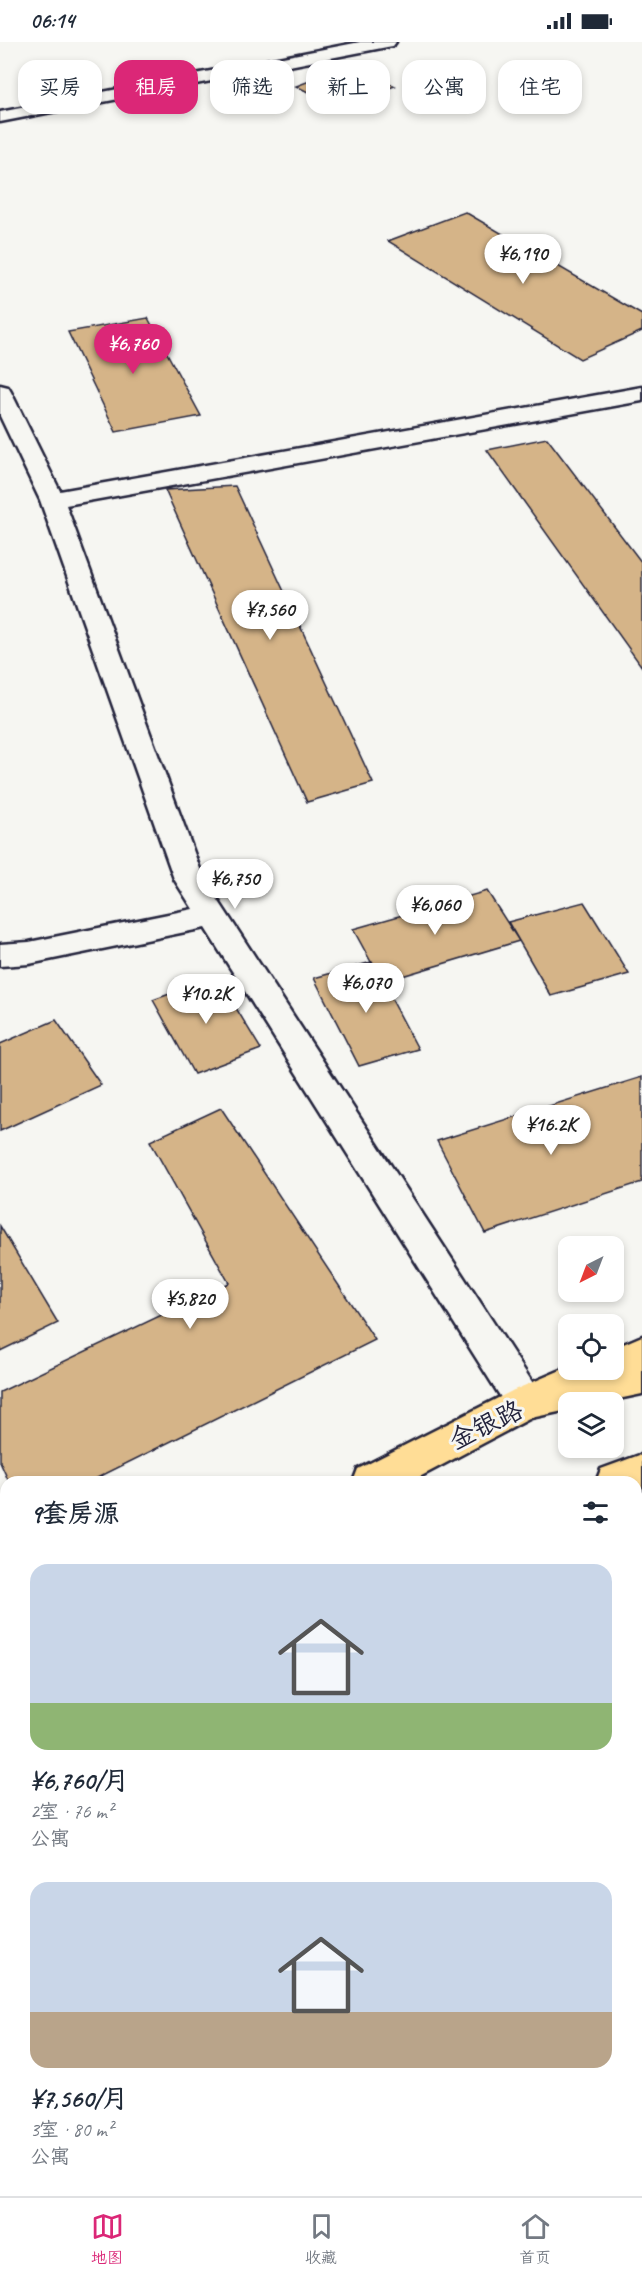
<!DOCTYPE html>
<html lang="zh">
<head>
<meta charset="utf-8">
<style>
	:root { --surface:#fff; --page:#f6f6f7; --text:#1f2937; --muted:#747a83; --line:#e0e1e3; --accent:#db2777 }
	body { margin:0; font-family:Caveat,"LXGW WenKai TC",sans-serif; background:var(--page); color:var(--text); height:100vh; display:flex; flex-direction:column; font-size:22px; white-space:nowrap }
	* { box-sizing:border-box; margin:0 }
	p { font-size:20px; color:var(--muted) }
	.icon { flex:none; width:33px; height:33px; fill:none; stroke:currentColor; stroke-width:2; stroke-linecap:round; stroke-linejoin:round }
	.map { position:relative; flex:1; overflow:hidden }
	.details { position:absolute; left:0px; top:1434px; width:642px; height:720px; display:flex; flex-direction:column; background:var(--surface); border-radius:18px 18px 0 0; box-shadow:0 3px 9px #0003 }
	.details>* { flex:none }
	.banner { position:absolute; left:18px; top:18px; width:606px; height:54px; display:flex; gap:12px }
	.needle { width:39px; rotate:222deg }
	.controls { position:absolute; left:558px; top:1194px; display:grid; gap:12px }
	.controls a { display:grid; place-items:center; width:66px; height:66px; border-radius:12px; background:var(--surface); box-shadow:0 3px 9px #0003; font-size:30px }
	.price { position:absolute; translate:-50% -51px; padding:0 14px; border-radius:21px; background:#fff; color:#222; font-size:20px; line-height:39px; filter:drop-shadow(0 2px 3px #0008) }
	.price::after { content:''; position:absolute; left:50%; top:36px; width:18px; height:14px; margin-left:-9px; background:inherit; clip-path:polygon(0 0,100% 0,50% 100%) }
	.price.active { background:var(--accent); color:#fff }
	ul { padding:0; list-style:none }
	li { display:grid; align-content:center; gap:12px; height:318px; padding:0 30px }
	li span { display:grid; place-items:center; height:186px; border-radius:18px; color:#555 }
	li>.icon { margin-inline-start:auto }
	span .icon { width:108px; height:108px; fill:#fffc; stroke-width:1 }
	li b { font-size:26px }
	h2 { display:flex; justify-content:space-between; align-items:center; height:72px; padding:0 30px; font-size:26px }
	.chip { padding:0 21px; border-radius:18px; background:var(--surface); box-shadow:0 3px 9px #0003; font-size:21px; line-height:54px }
	.chip.active { background:var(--accent); color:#fff }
	.status { display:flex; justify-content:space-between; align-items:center; height:42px; padding:0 30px; background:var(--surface); direction:ltr }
	.status svg { height:16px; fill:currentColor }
	.tab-bar { display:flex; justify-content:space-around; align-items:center; height:84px; border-top:2px solid var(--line); background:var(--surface); font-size:16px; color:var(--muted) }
	.tab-bar a { display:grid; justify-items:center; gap:3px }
	.tab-bar .active { color:var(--accent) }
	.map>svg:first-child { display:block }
	.built { fill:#ece2d2 }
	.building { fill:#d5b488; stroke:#22223b; stroke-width:1.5 }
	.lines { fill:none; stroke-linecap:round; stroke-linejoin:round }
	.minor-casing { stroke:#22223b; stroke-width:5 }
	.primary-casing { stroke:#22223b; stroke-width:5 }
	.trunk-casing { stroke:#22223b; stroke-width:5 }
	.minor { fill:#f6f6f2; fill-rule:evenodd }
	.primary { fill:#ffdd96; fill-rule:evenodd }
	.trunk { fill:#ffdd96; fill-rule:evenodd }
	.labels { text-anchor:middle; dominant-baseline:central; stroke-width:6; stroke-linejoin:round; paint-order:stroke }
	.street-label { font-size:26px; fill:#22223b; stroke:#f6f6f2 }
</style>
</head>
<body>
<div class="status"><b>06:14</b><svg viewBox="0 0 49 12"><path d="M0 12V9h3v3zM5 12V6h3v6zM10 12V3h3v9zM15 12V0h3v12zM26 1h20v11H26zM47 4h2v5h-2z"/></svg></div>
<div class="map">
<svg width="642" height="2154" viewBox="0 0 642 2154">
	<rect width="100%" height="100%" fill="#f6f6f2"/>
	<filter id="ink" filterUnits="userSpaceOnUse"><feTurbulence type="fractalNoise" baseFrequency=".0167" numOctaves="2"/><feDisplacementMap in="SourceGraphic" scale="12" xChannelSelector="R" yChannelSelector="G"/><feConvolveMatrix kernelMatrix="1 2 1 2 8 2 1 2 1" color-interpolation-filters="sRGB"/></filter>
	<g filter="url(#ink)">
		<path class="built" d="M642 1929V2154H338L344 2148H636V1931Z"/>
		<path class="building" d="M353 23 395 44 338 65 296 44Z
			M465 170 642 273V289L580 317 388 199Z
			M148 276 201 374 116 390 68 290Z
			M547 396 642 521V625L487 408Z
			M235 444 373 741 307 760 165 448Z
			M487 849 519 899 382 940 353 887Z
			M584 860 629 932 551 954 508 880Z
			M372 920 418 1007 359 1024 314 936Z
			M217 935 261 1007 194 1032 153 958Z
			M56 978 101 1043 0 1089V1002Z
			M642 1035V1140L485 1191 437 1099Z
			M221 1066 375 1298 89 1440H9L0 1420V1350L229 1241 150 1099Z
			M0 1184 58 1281 0 1309Z"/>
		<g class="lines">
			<g class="minor-casing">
				<path id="minor" d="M360 0H396L393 4 387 5 0 80V70Z
					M0 343 8 345 11 350 60 449 642 345V359L66 463 203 835 538 1349 544 1361 538 1373 525 1378 512 1373 205 886 29 922 0 924V902L29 900 193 867 174 837 40 458 0 374Z"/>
			</g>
			<g class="primary-casing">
				<path id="primary" d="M642 1320V1352L604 1360H568V1368L531 1376 410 1440H353L358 1427 512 1349 525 1344 614 1328V1326Z
					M642 1465V1502L636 1504V1467Z
					M642 1591V1631L636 1633V1593Z
					M6 1605V1646L0 1648V1607Z
					M642 1639V1681L636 1684V1642Z
					M6 1766V1810L0 1813V1769Z
					M6 2072V2123L0 2125V2075Z"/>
			</g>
			<g class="trunk-casing">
				<path id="trunk" d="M642 1294V1327L525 1378 512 1373 506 1361 512 1349 568 1325V1328H614V1306Z
					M642 1412V1448L636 1450V1440H596L601 1427Z
					M642 1509V1547L636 1549V1511Z
					M642 1719V1762L636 1764V1721Z
					M6 1727V1770L0 1772V1729Z
					M6 1880V1926L0 1929V1883Z
					M6 2107V2148H23L13 2154H0V2109Z"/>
			</g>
			<use href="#minor" class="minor"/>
			<use href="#primary" class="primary"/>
			<use href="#trunk" class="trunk"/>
		</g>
	</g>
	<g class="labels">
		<g class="street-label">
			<text transform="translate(486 1383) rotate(-26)">金银路</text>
		</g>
	</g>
</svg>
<div class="controls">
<a><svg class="needle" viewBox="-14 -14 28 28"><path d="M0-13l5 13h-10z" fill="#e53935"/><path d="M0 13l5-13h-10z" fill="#747a83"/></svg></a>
<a><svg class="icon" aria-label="locate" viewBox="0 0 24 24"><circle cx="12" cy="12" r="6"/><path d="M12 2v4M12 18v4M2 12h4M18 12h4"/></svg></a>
<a><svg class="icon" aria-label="layers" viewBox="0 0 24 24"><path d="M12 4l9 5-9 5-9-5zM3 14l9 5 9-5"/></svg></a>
</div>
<b class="price" style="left:523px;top:243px">¥6,190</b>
<b class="price active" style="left:133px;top:333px">¥6,760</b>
<b class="price" style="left:270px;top:599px">¥7,560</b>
<b class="price" style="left:235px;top:868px">¥6,750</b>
<b class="price" style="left:435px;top:894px">¥6,060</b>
<b class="price" style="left:366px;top:972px">¥6,070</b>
<b class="price" style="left:206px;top:983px">¥10.2K</b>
<b class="price" style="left:551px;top:1114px">¥16.2K</b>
<b class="price" style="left:190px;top:1288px">¥5,820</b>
<div class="banner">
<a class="chip">买房</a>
<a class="chip active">租房</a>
<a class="chip">筛选</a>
<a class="chip">新上</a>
<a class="chip">公寓</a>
<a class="chip">住宅</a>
</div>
<section class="details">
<h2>9套房源<svg class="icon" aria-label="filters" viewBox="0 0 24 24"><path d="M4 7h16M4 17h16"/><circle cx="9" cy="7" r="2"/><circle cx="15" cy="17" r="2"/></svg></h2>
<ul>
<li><span style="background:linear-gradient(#c9d6e8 75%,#8fb573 0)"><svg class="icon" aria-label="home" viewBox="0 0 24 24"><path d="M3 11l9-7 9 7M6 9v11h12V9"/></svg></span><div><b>¥6,760/月</b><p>2室 · 76 m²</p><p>公寓</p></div></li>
<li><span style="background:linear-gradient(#c9d6e8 70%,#b9a48a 0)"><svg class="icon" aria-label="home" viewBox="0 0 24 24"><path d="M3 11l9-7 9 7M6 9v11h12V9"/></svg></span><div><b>¥7,560/月</b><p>3室 · 80 m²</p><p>公寓</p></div></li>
</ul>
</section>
</div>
<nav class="tab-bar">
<a class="active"><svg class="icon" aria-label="map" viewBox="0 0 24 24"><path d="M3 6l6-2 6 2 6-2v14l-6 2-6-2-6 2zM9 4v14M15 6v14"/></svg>地图</a>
<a><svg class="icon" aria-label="saved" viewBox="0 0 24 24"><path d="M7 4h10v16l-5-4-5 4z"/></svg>收藏</a>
<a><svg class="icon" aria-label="home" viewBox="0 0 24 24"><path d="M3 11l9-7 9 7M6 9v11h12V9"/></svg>首页</a>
</nav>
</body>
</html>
